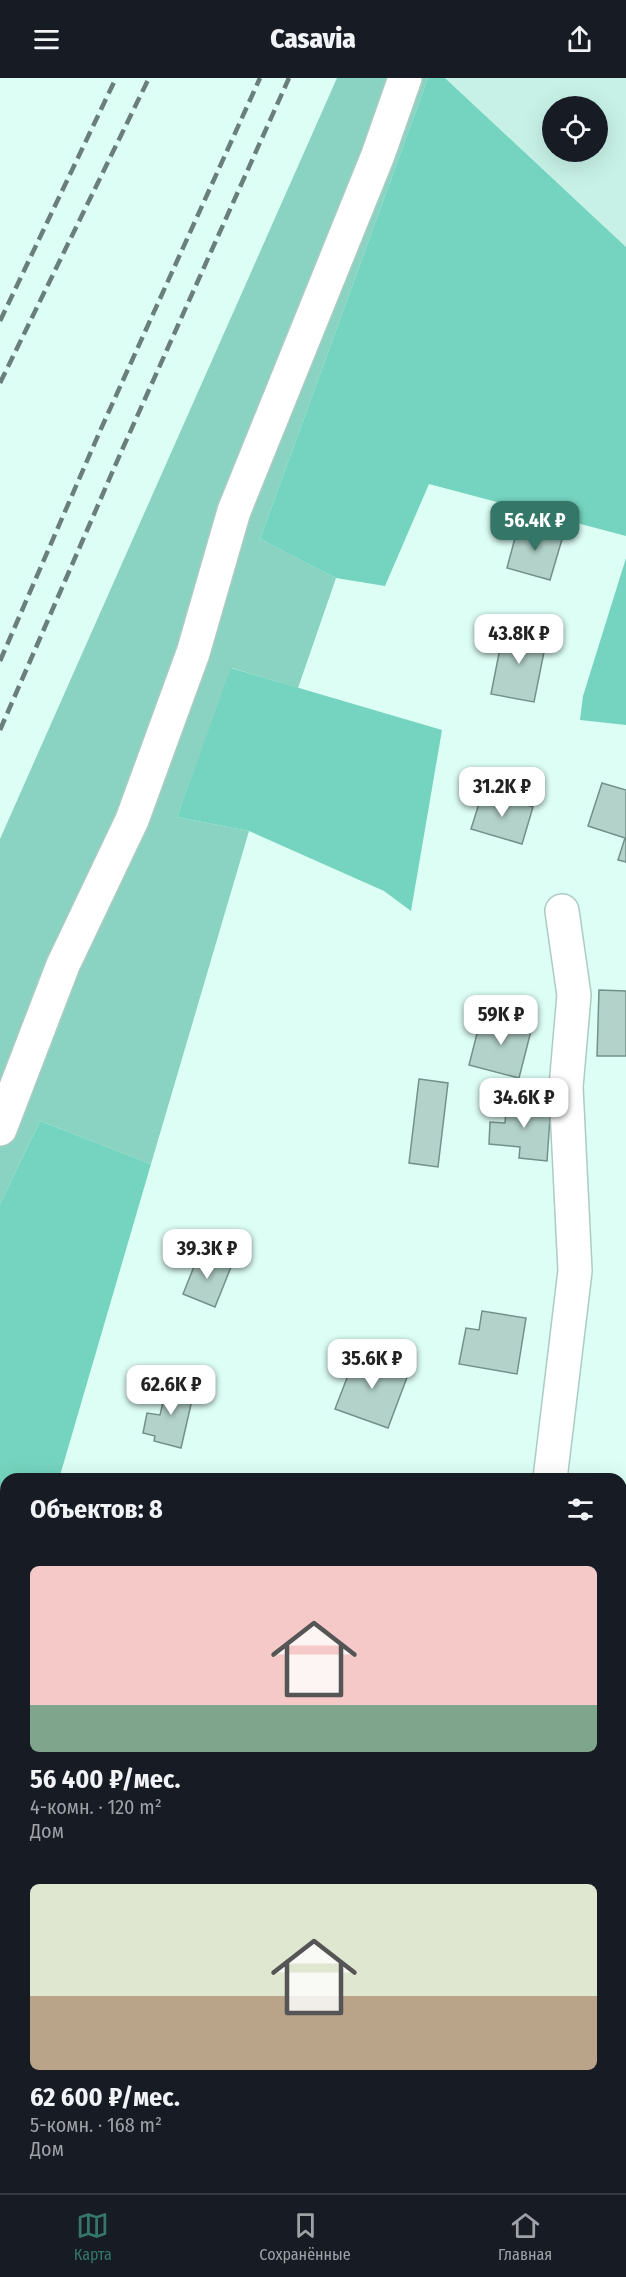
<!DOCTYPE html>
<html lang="ru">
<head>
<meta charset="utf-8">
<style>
	:root { --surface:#171b24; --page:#20242c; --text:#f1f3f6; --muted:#9ea1a6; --line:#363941; --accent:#347769 }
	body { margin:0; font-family:"Fira Sans Condensed",sans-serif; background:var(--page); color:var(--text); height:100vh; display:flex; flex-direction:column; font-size:22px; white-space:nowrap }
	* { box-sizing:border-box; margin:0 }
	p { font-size:20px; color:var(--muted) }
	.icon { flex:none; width:33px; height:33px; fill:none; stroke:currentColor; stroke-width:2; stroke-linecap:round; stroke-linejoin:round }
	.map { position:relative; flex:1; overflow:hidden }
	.drawer { position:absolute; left:0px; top:1395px; width:627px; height:720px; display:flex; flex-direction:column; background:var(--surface); border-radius:18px 18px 0 0; box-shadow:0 6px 24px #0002 }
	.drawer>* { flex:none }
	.buttons { position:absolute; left:542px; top:18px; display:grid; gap:12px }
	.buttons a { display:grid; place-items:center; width:66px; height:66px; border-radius:50%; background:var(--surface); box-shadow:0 6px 24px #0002; font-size:30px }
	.price { position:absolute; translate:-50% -51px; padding:0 14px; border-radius:12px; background:#fff; color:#222; font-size:20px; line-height:39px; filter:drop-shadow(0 2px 3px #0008) }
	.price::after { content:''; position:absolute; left:50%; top:36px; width:18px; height:14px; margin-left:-9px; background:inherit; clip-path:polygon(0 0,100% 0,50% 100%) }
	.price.active { background:var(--accent); color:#fff }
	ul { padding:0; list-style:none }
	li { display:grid; align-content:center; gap:12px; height:318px; padding:0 30px }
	li span { display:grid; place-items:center; height:186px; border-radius:9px; color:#555 }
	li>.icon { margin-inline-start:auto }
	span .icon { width:108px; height:108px; fill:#fffc; stroke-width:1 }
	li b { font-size:26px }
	h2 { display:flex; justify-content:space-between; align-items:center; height:72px; padding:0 30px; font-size:26px }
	header { display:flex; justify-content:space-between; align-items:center; height:78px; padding:0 30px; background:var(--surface); font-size:27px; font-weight:800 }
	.tabs { display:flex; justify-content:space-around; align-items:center; height:84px; border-top:2px solid var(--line); background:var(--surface); font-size:16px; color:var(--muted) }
	.tabs a { display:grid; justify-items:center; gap:3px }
	.tabs .active { color:var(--accent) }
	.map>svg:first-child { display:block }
	.built { fill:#c7f1e7; fill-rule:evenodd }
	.green { fill:#8ad2c1 }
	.forest { fill:#75d4bf }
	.building { fill:#b3d3ca; stroke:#739189; stroke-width:1.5 }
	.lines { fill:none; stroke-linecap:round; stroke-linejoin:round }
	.minor-casing { stroke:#acccc3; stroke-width:36 }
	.minor { stroke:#fff; stroke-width:33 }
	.rail { stroke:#6b7f7a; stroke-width:4.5; stroke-dasharray:12 6; stroke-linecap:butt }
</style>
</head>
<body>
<header><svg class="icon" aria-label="menu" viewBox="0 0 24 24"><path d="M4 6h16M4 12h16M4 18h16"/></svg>Casavia<svg class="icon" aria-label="share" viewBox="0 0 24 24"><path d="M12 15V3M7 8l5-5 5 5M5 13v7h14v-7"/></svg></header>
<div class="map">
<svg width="626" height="2115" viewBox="0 0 626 2115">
	<rect width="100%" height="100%" fill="#ddfef5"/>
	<path class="built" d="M445 0H626V169ZM552 28H597V74H552Z"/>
	<path class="green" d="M337 0H428L260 461 336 500 298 610 232 590 177 739 249 753 151 1086 40 1043 0 1126V761Z"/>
	<path class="forest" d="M428 0H445L626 169V458L429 406 385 508 336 500 260 461Z
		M626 480V647L580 642 583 618Z
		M231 590 442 652 411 833 384 813 249 753 177 739Z
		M40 1043 151 1086 59 1401H6V1608L0 1650V1126Z"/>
	<path class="building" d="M519 445 563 458 550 502 507 490Z
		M504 550 547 559 534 624 491 616Z
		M602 705 626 712V784L618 782 625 760 588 748Z
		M483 713 533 729 522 766 471 751Z
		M599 912 626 913V978H597Z
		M482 936 532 949 519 1000 469 987Z
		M419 1001 448 1005 438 1089 409 1085Z
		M507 1021 551 1025 547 1083 519 1080 520 1069 489 1066 490 1044 505 1045Z
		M199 1176 231 1189 215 1229 183 1216Z
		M482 1233 526 1240 517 1296 459 1286 466 1250 479 1252Z
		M357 1274 409 1294 388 1350 335 1331Z
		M168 1303 195 1309 181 1370 154 1363 155 1358 143 1355 147 1335 160 1337Z
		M621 1490 626 1491V1543L621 1542Z
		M33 2109H81L78 2115H30Z"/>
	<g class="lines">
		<g class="minor-casing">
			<path id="minor" d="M0 1051 63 887 132 742 193 575 234 433 378 77 405 0
				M550 1401 575 1193 566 1009 574 917 562 833
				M621 1799 626 1825
				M621 1976 626 1978"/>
		</g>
		<use href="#minor" class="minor"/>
		<path class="rail" d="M0 243 116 0
			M0 305 149 0
			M0 583 100 353 260 0
			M0 652 122 372 289 0"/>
	</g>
</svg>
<div class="buttons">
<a><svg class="icon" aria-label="locate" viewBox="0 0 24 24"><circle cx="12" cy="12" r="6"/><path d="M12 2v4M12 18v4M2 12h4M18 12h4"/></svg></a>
</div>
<b class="price active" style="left:535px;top:474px">56.4K ₽</b>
<b class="price" style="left:519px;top:587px">43.8K ₽</b>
<b class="price" style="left:502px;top:740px">31.2K ₽</b>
<b class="price" style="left:501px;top:968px">59K ₽</b>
<b class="price" style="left:524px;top:1051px">34.6K ₽</b>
<b class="price" style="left:207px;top:1202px">39.3K ₽</b>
<b class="price" style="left:372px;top:1312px">35.6K ₽</b>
<b class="price" style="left:171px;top:1338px">62.6K ₽</b>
<section class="drawer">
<h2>Объектов: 8<svg class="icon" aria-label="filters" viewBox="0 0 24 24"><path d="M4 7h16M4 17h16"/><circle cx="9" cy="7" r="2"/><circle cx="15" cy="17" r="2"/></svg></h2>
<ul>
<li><span style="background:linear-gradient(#f6c9c9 75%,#7fa58c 0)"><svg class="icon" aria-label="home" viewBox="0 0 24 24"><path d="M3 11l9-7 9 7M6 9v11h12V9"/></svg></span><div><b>56 400 ₽/мес.</b><p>4-комн. · 120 m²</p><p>Дом</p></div></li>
<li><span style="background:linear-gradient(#dfe7d0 60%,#b9a48a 0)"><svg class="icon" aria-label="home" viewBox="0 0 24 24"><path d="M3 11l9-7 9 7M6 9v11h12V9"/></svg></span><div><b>62 600 ₽/мес.</b><p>5-комн. · 168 m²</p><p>Дом</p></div></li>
</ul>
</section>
</div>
<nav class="tabs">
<a class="active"><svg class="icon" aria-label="map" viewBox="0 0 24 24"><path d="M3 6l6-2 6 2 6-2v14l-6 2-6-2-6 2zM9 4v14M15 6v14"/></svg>Карта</a>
<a><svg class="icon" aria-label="saved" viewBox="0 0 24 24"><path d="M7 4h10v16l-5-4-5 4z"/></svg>Сохранённые</a>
<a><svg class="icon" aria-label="home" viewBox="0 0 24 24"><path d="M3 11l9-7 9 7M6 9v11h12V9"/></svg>Главная</a>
</nav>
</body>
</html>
